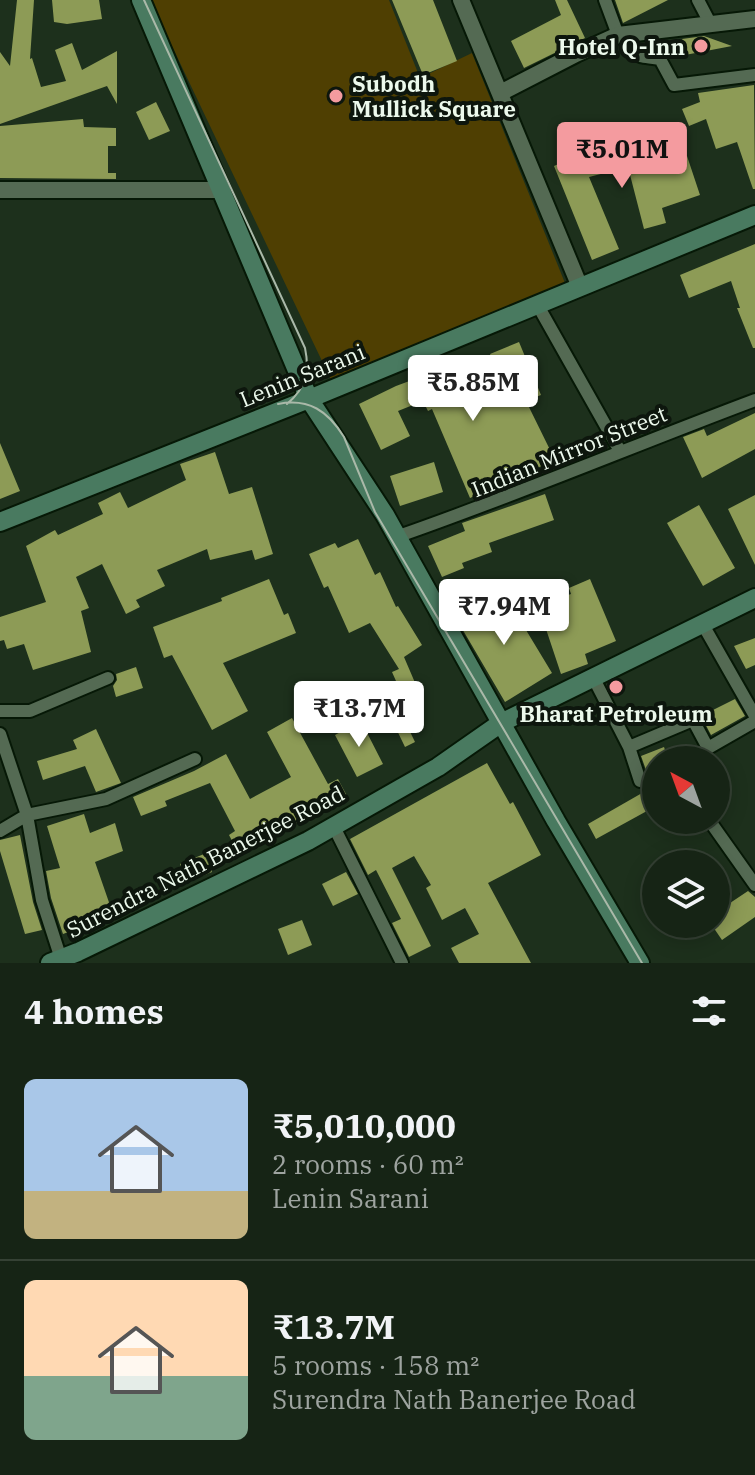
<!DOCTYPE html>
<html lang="en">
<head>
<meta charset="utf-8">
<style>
	:root { --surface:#162415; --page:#233022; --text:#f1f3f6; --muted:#9ea4a0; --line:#354134; --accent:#f49b9f }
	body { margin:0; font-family:"IBM Plex Serif",serif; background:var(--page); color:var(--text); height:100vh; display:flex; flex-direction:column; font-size:30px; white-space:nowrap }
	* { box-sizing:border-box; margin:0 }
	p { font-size:26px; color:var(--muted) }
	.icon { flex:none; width:44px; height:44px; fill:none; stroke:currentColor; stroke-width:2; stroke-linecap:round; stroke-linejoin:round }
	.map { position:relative; height:963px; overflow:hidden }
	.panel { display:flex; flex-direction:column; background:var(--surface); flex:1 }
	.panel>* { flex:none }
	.needle { width:52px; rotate:319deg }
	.fabs { position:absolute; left:642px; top:746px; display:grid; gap:16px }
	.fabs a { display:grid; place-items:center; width:88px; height:88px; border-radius:50%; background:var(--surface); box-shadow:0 4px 20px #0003,0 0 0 2px var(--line); font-size:40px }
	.price { position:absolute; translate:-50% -68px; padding:0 18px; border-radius:8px; background:#fff; color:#222; font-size:26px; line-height:52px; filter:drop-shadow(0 2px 4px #0008) }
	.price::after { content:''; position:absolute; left:50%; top:48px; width:24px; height:18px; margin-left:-12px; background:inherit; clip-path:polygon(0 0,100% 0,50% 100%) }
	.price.on { background:var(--accent); color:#111 }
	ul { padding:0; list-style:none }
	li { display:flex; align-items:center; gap:24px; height:200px; padding:0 24px }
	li+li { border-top:2px solid var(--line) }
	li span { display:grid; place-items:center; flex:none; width:224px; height:160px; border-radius:12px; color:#555 }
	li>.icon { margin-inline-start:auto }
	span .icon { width:96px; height:96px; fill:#fffc; stroke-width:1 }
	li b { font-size:34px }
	h2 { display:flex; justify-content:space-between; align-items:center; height:96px; padding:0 24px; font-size:34px }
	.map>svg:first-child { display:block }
	.green { fill:#4f3f02 }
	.building { fill:#8d9b56 }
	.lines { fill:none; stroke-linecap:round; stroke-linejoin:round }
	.minor-casing { stroke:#061806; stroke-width:16 }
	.tertiary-casing { stroke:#061806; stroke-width:20 }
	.secondary-casing { stroke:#061806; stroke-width:22 }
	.minor { stroke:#546a53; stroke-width:12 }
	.tertiary { stroke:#546a53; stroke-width:16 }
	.secondary { stroke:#497a60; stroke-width:18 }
	.tram { stroke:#aab9a9; stroke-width:2 }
	.poi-dot { fill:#f49b9f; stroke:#0d160d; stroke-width:3 }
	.labels { text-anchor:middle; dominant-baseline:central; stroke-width:8; stroke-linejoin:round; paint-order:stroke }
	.poi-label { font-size:22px; font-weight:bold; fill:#ecf9ec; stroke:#0d160d; text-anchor:end }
	.street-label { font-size:22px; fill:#ecf9ec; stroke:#0d160d }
</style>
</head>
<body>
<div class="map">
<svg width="755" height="963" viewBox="0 0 755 963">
	<rect width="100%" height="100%" fill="#1d301c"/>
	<path class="green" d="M150 0H389L420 78 472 53 567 288 332 382Z"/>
	<path class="building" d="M17 0H34L30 59 32 58 41 87 66 81 55 50 72 43 82 70 117 51V104L107 86 0 124V52L10 66Z
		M52 0H99L102 19 67 24 54 22Z
		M392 0H433L457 61 423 75Z
		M555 0H567L585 38 524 68 511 41 561 15Z
		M615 0H668L623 23Z
		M704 36 732 46 685 55 682 39Z
		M754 85 755 189H753L737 142 716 149 706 119 689 126 682 109 700 102 698 93Z
		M156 102 170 131 149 140 136 112Z
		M83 119 84 127 116 128V146H108V173H116V179L0 178V126Z
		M638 139 647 170 687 156 700 195 662 208 666 223 644 229 628 167 589 177 619 249 592 260 554 166 581 154Z
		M755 244V348H753L737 308H740L731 281 689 298 680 275Z
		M519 342 541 395 526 401 555 460 470 498 432 409 428 411 423 401 398 411 410 436 381 450 359 404 396 386 439 370 453 407 502 383 490 354Z
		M755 413V449L702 478 683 437 704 429 707 436Z
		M0 443 20 491 0 499Z
		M215 452 229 494 252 487 273 554 255 560 252 550 210 560 207 549 157 570 165 586 136 600 140 607 126 614 102 564 76 577 89 608 81 611 91 652 33 670 24 644 7 649 4 640 0 641V617L46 602 26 546 55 530 58 535 103 514 98 503 120 492 128 508 186 480 180 464Z
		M434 462 443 492 400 506 390 476Z
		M545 494 554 520 489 543 492 552 462 563 464 568 442 577 428 546 465 531 462 523Z
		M755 495V565L728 509Z
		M699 505 735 568 703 586 667 523Z
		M358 539 375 575 380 572 396 607 398 606 422 645 404 657 419 692 404 699 392 672 399 669 370 623 349 633 328 586 324 588 309 554 335 543 338 548Z
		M269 579 284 615 288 613 296 633 223 663 248 711 212 730 172 655 164 658 153 627 222 601 221 598Z
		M590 579 616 641 585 654 588 664 561 674 538 605 571 594 569 588Z
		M503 592 552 673 505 702 457 620Z
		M755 638V665L746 669 734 646Z
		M136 667 143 688 116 697 113 686 117 680 116 674Z
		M735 699 745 716 711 735 701 716Z
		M401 713 415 742 405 747 391 718Z
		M292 718 328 784 338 779 347 796 239 854 229 835 235 831 210 783 165 801 167 806 141 816 133 797 194 771 226 754 250 799 291 777 267 732Z
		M361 721 383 764 357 777 335 735Z
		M96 729 121 783 96 792 85 766 43 780 37 761 77 749 73 740Z
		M664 747 668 759 694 747 700 760H656V767L646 770 641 756Z
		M487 763 510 804 513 802 541 855 488 883 531 963H459L451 948 479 934 465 908 442 920 426 888 431 885 414 856 392 868 431 946 409 957 392 923 401 919 376 870 368 875 350 839Z
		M656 785V806L596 839 588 824Z
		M84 814 90 833 115 823 123 851 95 862 112 911 77 924 79 928 63 934 51 898 46 871 60 868 47 826Z
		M20 835 33 902 42 930 25 934 0 851V840Z
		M204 854 212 872 188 882 180 864Z
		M346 872 358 894 333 906 322 884Z
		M748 891 755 897V917L722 940 711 924H716V900L724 894 730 903Z
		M302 920 312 945 288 955 278 929Z"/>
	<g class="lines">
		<g class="minor-casing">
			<path id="minor" d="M605 0 618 35
				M698 0 710 23
				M625 35C636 60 635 55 660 59L674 85 755 75
				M537 304 620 451
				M396 537C517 495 635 445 755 400
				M702 623 755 716
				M593 677 629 747 640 781 656 776
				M0 711H30L108 678
				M0 734 27 815 42 900 61 959
				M629 747 693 720 708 748 755 721
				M709 820 755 885
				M333 825 402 963
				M0 831 27 815 106 799 195 759"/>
		</g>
		<g class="tertiary-casing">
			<path id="tertiary" d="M461 0 580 287
				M500 93 576 54 618 35 755 19
				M0 190H222"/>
		</g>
		<g class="secondary-casing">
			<path id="secondary" d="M141 0 309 399 385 515 556 821 640 963
				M0 522 309 399 755 215
				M50 963 78 952 308 841 438 767 501 723 755 598"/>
		</g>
		<use href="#minor" class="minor"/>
		<use href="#tertiary" class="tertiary"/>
		<use href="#secondary" class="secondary"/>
		<path class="tram" d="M144 0 305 348C310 372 306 388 287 404
			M278 404C309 398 328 411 344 437L375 512 642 963"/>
	</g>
	<g class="poi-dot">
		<circle cx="701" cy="46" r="8"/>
		<circle cx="336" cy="96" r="8"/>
		<circle cx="616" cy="687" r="8"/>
	</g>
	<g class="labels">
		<g class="poi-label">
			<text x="685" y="46">Hotel Q-Inn</text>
			<text x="352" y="83" text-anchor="start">Subodh<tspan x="352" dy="25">Mullick Square</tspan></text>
			<text x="616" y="713" text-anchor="middle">Bharat Petroleum</text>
		</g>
		<g class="street-label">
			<text transform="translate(302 375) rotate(-22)">Lenin Sarani</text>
			<text transform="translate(569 451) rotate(-22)">Indian Mirror Street</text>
			<text transform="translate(205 861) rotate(-27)">Surendra Nath Banerjee Road</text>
		</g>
	</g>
</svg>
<div class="fabs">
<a><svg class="needle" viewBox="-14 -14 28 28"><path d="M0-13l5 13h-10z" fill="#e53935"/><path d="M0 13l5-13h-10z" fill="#9ea4a0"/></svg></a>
<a><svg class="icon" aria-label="layers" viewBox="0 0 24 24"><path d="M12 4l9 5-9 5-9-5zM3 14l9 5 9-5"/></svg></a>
</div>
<b class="price on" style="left:622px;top:190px">₹5.01M</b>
<b class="price" style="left:473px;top:423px">₹5.85M</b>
<b class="price" style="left:504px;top:647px">₹7.94M</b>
<b class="price" style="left:359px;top:749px">₹13.7M</b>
</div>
<section class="panel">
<h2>4 homes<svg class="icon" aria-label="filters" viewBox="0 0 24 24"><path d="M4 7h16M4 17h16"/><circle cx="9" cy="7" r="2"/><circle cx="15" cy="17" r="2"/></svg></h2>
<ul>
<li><span style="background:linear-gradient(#a9c7e8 70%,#c2b280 0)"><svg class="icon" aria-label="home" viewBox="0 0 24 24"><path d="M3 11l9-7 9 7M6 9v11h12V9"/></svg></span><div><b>₹5,010,000</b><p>2 rooms · 60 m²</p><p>Lenin Sarani</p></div></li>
<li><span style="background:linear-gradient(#ffd9b3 60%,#7fa58c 0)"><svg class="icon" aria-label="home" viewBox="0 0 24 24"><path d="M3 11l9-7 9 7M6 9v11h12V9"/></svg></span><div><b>₹13.7M</b><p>5 rooms · 158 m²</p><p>Surendra Nath Banerjee Road</p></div></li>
</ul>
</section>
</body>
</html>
